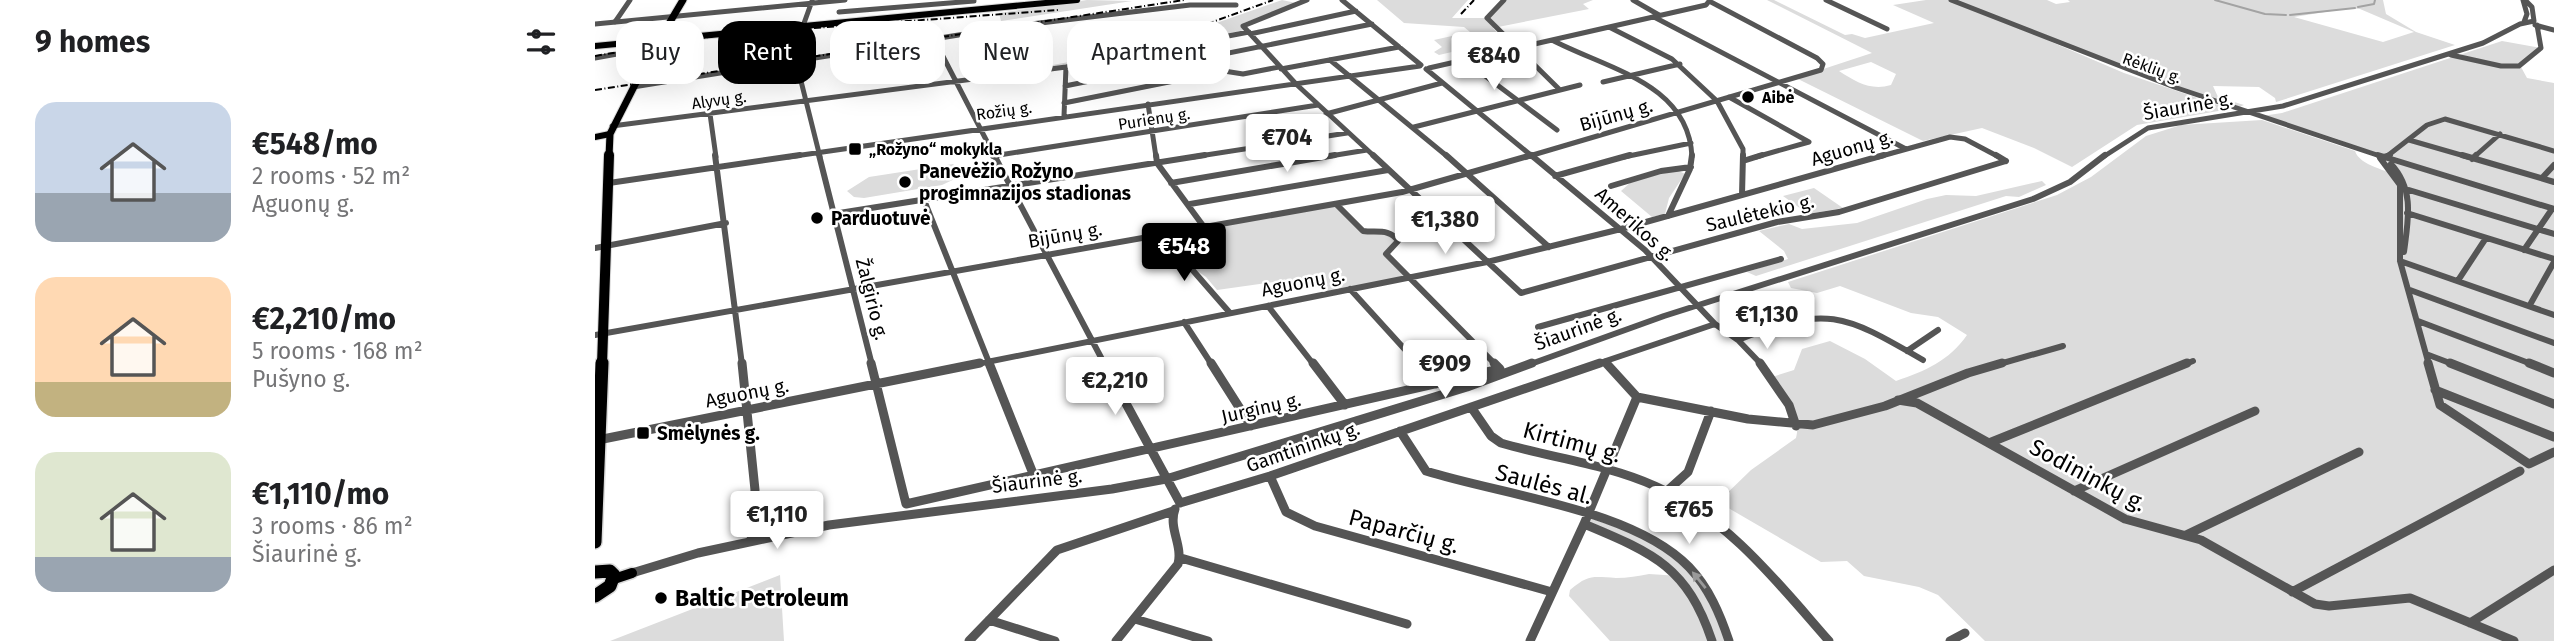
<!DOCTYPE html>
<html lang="en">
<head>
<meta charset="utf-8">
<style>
	:root { --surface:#fff; --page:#f6f6f6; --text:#202124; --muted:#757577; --accent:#000 }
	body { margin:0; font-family:"Fira Sans",sans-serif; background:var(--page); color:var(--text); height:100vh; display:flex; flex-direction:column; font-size:26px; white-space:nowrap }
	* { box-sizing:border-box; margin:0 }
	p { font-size:23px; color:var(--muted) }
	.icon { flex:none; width:38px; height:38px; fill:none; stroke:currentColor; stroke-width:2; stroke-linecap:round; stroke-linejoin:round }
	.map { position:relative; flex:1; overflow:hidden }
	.drawer { display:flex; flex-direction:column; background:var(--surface); width:595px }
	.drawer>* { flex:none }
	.banner { position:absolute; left:21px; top:21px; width:665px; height:63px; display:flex; gap:14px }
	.price { position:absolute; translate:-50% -60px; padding:0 16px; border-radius:7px; background:#fff; color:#222; font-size:23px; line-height:46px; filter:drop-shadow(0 2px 4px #0008) }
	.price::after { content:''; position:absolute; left:50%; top:42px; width:21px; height:16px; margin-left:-10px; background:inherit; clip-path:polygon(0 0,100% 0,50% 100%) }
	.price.on { background:var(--accent); color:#fff }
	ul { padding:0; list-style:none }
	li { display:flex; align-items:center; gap:21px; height:175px; padding:0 35px }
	li span { display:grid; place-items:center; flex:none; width:196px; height:140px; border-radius:21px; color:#555 }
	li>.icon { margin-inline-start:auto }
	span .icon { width:84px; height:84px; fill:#fffc; stroke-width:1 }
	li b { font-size:30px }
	h2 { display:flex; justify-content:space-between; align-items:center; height:84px; padding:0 35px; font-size:30px }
	.pill { padding:0 24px; border-radius:21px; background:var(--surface); box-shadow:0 7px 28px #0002; font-size:24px; line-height:63px }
	.pill.on { background:var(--accent); color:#fff }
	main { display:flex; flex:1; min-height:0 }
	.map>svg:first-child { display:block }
	.green { fill:#dcdcdc; fill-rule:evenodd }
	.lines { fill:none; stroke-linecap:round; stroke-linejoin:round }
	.stream { stroke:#a3a3a3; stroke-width:2 }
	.major-far1-casing { stroke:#dbdbdb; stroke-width:8 }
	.major-casing { stroke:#dbdbdb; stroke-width:13 }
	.highway-far2-casing { stroke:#dbdbdb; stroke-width:9 }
	.highway-far1-casing { stroke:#dbdbdb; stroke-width:12 }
	.highway-casing { stroke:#dbdbdb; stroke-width:16 }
	.minor-far2 { stroke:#555; stroke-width:5 }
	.minor-far1 { stroke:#555; stroke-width:6 }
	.minor { stroke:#555; stroke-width:9 }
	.major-far1 { stroke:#000; stroke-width:6 }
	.major { stroke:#000; stroke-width:10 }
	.highway-far2 { stroke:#000; stroke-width:7 }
	.highway-far1 { stroke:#000; stroke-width:10 }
	.highway { stroke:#000; stroke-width:13 }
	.rail { stroke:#000; stroke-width:2; stroke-dasharray:7 2.5 1 2.5; stroke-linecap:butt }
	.oneway { fill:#999 }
	.poi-dot { fill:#000; stroke:#fff; stroke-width:2.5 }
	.labels { text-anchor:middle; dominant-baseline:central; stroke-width:5; stroke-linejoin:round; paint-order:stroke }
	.far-street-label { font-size:16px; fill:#000; stroke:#fff }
	.far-poi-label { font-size:16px; font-weight:bold; fill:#000; stroke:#fff; text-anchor:start }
	.street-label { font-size:19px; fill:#000; stroke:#fff }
	.poi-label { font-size:19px; font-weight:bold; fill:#000; stroke:#fff; text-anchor:start }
	.near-street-label { font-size:23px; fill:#000; stroke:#fff }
	.near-poi-label { font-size:23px; font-weight:bold; fill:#000; stroke:#fff; text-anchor:start }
</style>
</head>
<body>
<main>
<section class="drawer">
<h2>9 homes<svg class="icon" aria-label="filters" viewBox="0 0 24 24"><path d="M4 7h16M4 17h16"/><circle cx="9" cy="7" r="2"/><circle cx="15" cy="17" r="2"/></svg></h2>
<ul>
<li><span style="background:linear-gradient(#c9d6e8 65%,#9aa5b1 0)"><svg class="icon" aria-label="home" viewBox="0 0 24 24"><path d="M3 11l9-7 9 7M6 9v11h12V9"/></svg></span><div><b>€548/mo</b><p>2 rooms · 52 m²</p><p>Aguonų g.</p></div></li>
<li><span style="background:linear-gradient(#ffd9b3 75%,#c2b280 0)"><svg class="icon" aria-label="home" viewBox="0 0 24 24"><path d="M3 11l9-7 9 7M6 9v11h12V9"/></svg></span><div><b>€2,210/mo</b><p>5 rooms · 168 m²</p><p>Pušyno g.</p></div></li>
<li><span style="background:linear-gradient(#dfe7d0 75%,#9aa5b1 0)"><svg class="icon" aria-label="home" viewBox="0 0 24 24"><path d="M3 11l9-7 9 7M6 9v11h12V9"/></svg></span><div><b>€1,110/mo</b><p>3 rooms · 86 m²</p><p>Šiaurinė g.</p></div></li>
</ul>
</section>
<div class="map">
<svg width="1959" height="641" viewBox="0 0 1959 641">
	<rect width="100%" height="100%" fill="#fff"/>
	<path class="green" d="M492 0 537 1 406 21 404 13Z
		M687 0 701 3 649 23 650 30 472 66 414 73 550 48Z
		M782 0H873L857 18H894L912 0H998L988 4 994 9 898 28 908 40 844 55 839 52 847 47 839 40 875 32 869 27 809 23Z
		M1172 0H1179L1250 35 1257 34 1270 38 1339 23 1298 5 1331 0H1452L1461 4 1475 2 1473 0H1788L1791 14 1821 32 1860 45 1681 102 1680 98 1664 87 1618 86 1623 97 1649 105 1639 109 1452 40 1529 73 1635 109 1542 125 1477 167 1439 148 1387 128 1328 141 1201 78 1277 53ZM1755 8 1765 9 1819 32 1788 42 1699 17ZM1276 62 1301 74 1296 85C1276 91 1261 82 1244 71Z
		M1907 41 1946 48 1926 67 1932 78 1959 83V641H1390L1343 595 1324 587 1269 576 1252 561 1226 562 1123 502 1156 470 1201 438C1207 413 1191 397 1177 377L1199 370 1207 349 1235 341 1270 359 1301 381C1330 371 1354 361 1372 335L1343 317 1316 313 1245 286 1222 293 1196 288 1193 282 1462 195 1496 177 1551 136 1586 125 1667 120 1760 151C1765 166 1792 170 1806 177 1772 141 1713 131 1667 116L1687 113Z
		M358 164 366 172V176L347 185 269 198 259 197 252 191 274 177Z
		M1082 170 1090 174 1074 198 1070 214 1057 217 1026 191 1037 181Z
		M1447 181 1451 185 1424 197 1411 196 1161 276 1152 272 1193 259 1189 251 1164 231 1194 224 1207 229 1262 223 1332 199 1351 195 1381 196Z
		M1219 188 1248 208 1213 214 1188 196Z
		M740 205 767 233 789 232 800 239 788 255 810 277 730 292 727 284 679 282 622 290 611 277 595 266 572 235Z
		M994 518C1032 530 1080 548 1105 582 1117 598 1123 623 1131 641H1118L1109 609 1087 576 994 525Z
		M1054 574 1085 576 1117 641H1015L974 596 975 590C994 574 998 577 1021 578 1032 578 1044 576 1054 574Z
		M185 575 189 641H15Z"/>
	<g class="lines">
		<path class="stream" d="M1620 0 1670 14 1691 15
			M1763 7 1779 4 1780 0
			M1695 15 1760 8"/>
		<g class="major-far1-casing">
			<path id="major-far1" d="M48 38 74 24
				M0 46 482 0
				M0 137 15 134"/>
		</g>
		<g class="major-casing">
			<path id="major" d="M19 579 37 573"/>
		</g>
		<g class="highway-far2-casing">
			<path id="highway-far2" d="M61 50 76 41 97 36
				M53 59 88 0
				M14 157 15 134 51 63"/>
		</g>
		<g class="highway-far1-casing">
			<path id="highway-far1" d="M7 365 14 155"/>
		</g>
		<g class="highway-casing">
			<path id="highway" d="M0 542 7 363
				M0 572 15 571 19 575 15 586 0 596"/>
		</g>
		<path class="minor-far2" d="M712 0 648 26 701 84 780 157
			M747 0 826 65
			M909 0 892 18 964 89
			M1038 0 1064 15
			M1231 0 1292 29
			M1356 0 1579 87 1788 157
			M1928 0 1932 14 1929 22
			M244 12 379 1
			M1059 17 1311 149
			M20 22 35 0
			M0 24 250 0
			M1940 25 1959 30
			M208 26 217 1
			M1014 27 1077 59 1122 101 1148 149V157
			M655 34 761 11
			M339 39 400 157
			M957 40C1012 69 1094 83 1097 157
			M570 48 591 79
			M1856 55 1906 66H1924L1946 48 1942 25
			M0 58 61 47
			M735 60 853 157
			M869 60 962 130
			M201 61 225 157
			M834 68 1111 5 1115 0
			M686 69 804 47
			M831 69 938 157
			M1008 82 1085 64
			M470 86 777 24
			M38 87 420 26 595 5H641
			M1134 97 1214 142 1161 157
			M469 103 629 71 648 74 684 67
			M553 104 561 157
			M115 114 121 157
			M731 114 847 83
			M469 116 471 67
			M17 126 471 67 654 32
			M819 127 985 85
			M1814 140 1873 157
			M398 156 723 105
			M193 157 825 66
			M598 157 752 133
			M729 157 772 150
			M931 157 1226 70 1228 64 1222 58 1116 2
			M1029 157 1096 143
			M1283 157 1355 137 1370 139 1404 157
			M1508 157 1553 128 1688 106 1888 43 1925 24 1939 21 1937 7 1930 0
			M1791 157 1832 125 1850 119 1959 151
			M1879 157 1905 134"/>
		<path class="minor-far1" d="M120 155 147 365
			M224 155 277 365
			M399 155 510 365
			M561 155 562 163 609 227
			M778 155 926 293 1182 222 1244 212 1411 161
			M851 155 954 247
			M936 155 1050 250 1120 324 1143 340 1167 365
			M1401 155 1411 161
			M1783 155 1959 209
			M1795 155 1785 158 1805 185V261L1834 365
			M1867 155 1959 182
			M398 156 402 155
			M1877 159 1881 155
			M1148 161 1167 155
			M1796 164C1820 190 1813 220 1809 252
			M960 176 1035 155
			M1947 178 1959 165
			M14 183 205 155
			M576 183 740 155
			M1016 186 1066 171 1096 167
			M1814 190 1959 234
			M1147 195 1148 155
			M329 200 395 365
			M595 204 793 170
			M741 204 768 231C781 233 795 228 803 241L791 254 901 365
			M1812 213 1959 259
			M238 214 610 155
			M1073 216 1095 169 1097 155
			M567 235 635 313
			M0 248 131 223
			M1929 250 1957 209
			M1805 261 1959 315
			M1864 279 1891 238
			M755 289 824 365
			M1815 290 1959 343
			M1936 303 1959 262
			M673 306 719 365
			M1823 321 1939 365
			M589 322 617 365
			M943 327 1186 259
			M0 335 807 192 937 155
			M1143 340C1232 305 1247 313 1328 360
			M1312 351 1343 330
			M1831 354 1860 365
			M1010 362 1013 365
			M377 365 892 262 1026 229 1289 155
			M933 365 1069 316 1438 199 1475 182 1510 155
			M999 365 1120 324
			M1401 365 1468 346
			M1588 365 1598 361"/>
		<path class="minor" d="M147 363 160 490 156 536
			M276 363 311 504 905 369
			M394 363 439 476
			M509 363 585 503
			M616 363 656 426
			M718 363 750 405
			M822 363 841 384
			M899 363 905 369
			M1165 363 1194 405 1201 426
			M1833 363 1845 405 1934 464 1959 452
			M1855 363 1959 404
			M1934 363 1959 373
			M1840 390 1959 437
			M1042 397 1153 419 1218 425 1290 406 1373 373 1407 363
			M1303 400 1322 403 1530 519 1606 540 1720 604 1734 606 1815 598 1919 641
			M876 407 896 436 906 443C957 458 1011 464 1060 486 1133 518 1183 583 1234 641
			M805 431 831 471C907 495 1038 509 1094 567 1114 588 1125 614 1134 641
			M3 440 385 363
			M1394 443 1592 363
			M675 476 691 512 720 526 957 592
			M1072 491 1093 472 1116 411
			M1479 491 1660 411
			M585 503 675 476 1005 363
			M989 524C1058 553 1092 566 1117 641
			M1591 535 1764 452
			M586 558 812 624
			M37 573 103 553 234 525 517 489 571 479 872 387 937 363
			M1697 592 1925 471
			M540 619 613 641
			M394 620 460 641
			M1875 623 1959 570
			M374 641 462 550 578 511
			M521 641 583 564C588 545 573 528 580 509
			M935 641 989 524 1042 397 1011 363
			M1355 641 1370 633"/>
		<use href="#major-far1" class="major-far1"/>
		<use href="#major" class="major"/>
		<use href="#highway-far2" class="highway-far2"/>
		<use href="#highway-far1" class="highway-far1"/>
		<use href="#highway" class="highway"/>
		<path class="rail" d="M866 14 879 0
			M612 24 678 0
			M0 56 125 35 463 10
			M0 90 589 0"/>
	</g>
	<defs><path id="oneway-solid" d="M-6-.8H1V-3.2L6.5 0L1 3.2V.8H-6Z" transform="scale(1.75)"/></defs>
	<use class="oneway" href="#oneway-solid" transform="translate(1104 580) rotate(-129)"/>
	<g class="poi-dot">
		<circle cx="1153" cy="97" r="7"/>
		<rect x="253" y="142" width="14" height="14" rx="3.5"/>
		<circle cx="310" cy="182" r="7"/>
		<circle cx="222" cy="218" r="7"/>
		<rect x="41" y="426" width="14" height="14" rx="3.5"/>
		<circle cx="66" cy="598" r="7"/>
	</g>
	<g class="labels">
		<g class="far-street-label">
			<text transform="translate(1557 68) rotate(20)">Rėklių g.</text>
			<text transform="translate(124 100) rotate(-8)">Alyvų g.</text>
			<text transform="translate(409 111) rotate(-8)">Rožių g.</text>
			<text transform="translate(559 119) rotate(-9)">Purienų g.</text>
		</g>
		<g class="far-poi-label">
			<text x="1167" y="97">Aibė</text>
			<text x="274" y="149">„Rožyno“ mokykla</text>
		</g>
		<g class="street-label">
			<text transform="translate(1593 106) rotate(-10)">Šiaurinė g.</text>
			<text transform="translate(1021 115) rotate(-16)">Bijūnų g.</text>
			<text transform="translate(1257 148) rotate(-16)">Aguonų g.</text>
			<text transform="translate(1165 213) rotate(-13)">Saulėtekio g.</text>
			<text transform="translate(1040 224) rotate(42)">Amerikos g.</text>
			<text transform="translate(470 235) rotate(-10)">Bijūnų g.</text>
			<text transform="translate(708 282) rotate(-11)">Aguonų g.</text>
			<text transform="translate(277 299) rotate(76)">Žalgirio g.</text>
			<text transform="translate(983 329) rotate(-20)">Šiaurinė g.</text>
			<text transform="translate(152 393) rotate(-11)">Aguonų g.</text>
			<text transform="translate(666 408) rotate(-13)">Jurginų g.</text>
			<text transform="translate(708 447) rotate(-19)">Gamtininkų g.</text>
			<text transform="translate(442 481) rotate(-7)">Šiaurinė g.</text>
		</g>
		<g class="poi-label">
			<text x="324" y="171">Panevėžio Rožyno<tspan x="324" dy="22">progimnazijos stadionas</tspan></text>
			<text x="236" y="218">Parduotuvė</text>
			<text x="62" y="433">Smėlynės g.</text>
		</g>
		<g class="near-street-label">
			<text transform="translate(977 442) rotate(15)">Kirtimų g.</text>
			<text transform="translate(1493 475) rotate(28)">Sodininkų g.</text>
			<text transform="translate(949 484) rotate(15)">Saulės al.</text>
			<text transform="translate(809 531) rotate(15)">Paparčių g.</text>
		</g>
		<g class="near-poi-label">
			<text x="80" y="598">Baltic Petroleum</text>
		</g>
	</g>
</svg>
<b class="price" style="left:899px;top:92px">€840</b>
<b class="price" style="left:692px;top:174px">€704</b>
<b class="price" style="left:850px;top:256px">€1,380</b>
<b class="price on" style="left:589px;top:283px">€548</b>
<b class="price" style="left:1172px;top:351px">€1,130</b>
<b class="price" style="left:850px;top:400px">€909</b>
<b class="price" style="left:520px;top:417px">€2,210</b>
<b class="price" style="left:1094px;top:546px">€765</b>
<b class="price" style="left:182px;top:551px">€1,110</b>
<div class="banner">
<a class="pill">Buy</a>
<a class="pill on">Rent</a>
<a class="pill">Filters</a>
<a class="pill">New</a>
<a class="pill">Apartment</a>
</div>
</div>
</main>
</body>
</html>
